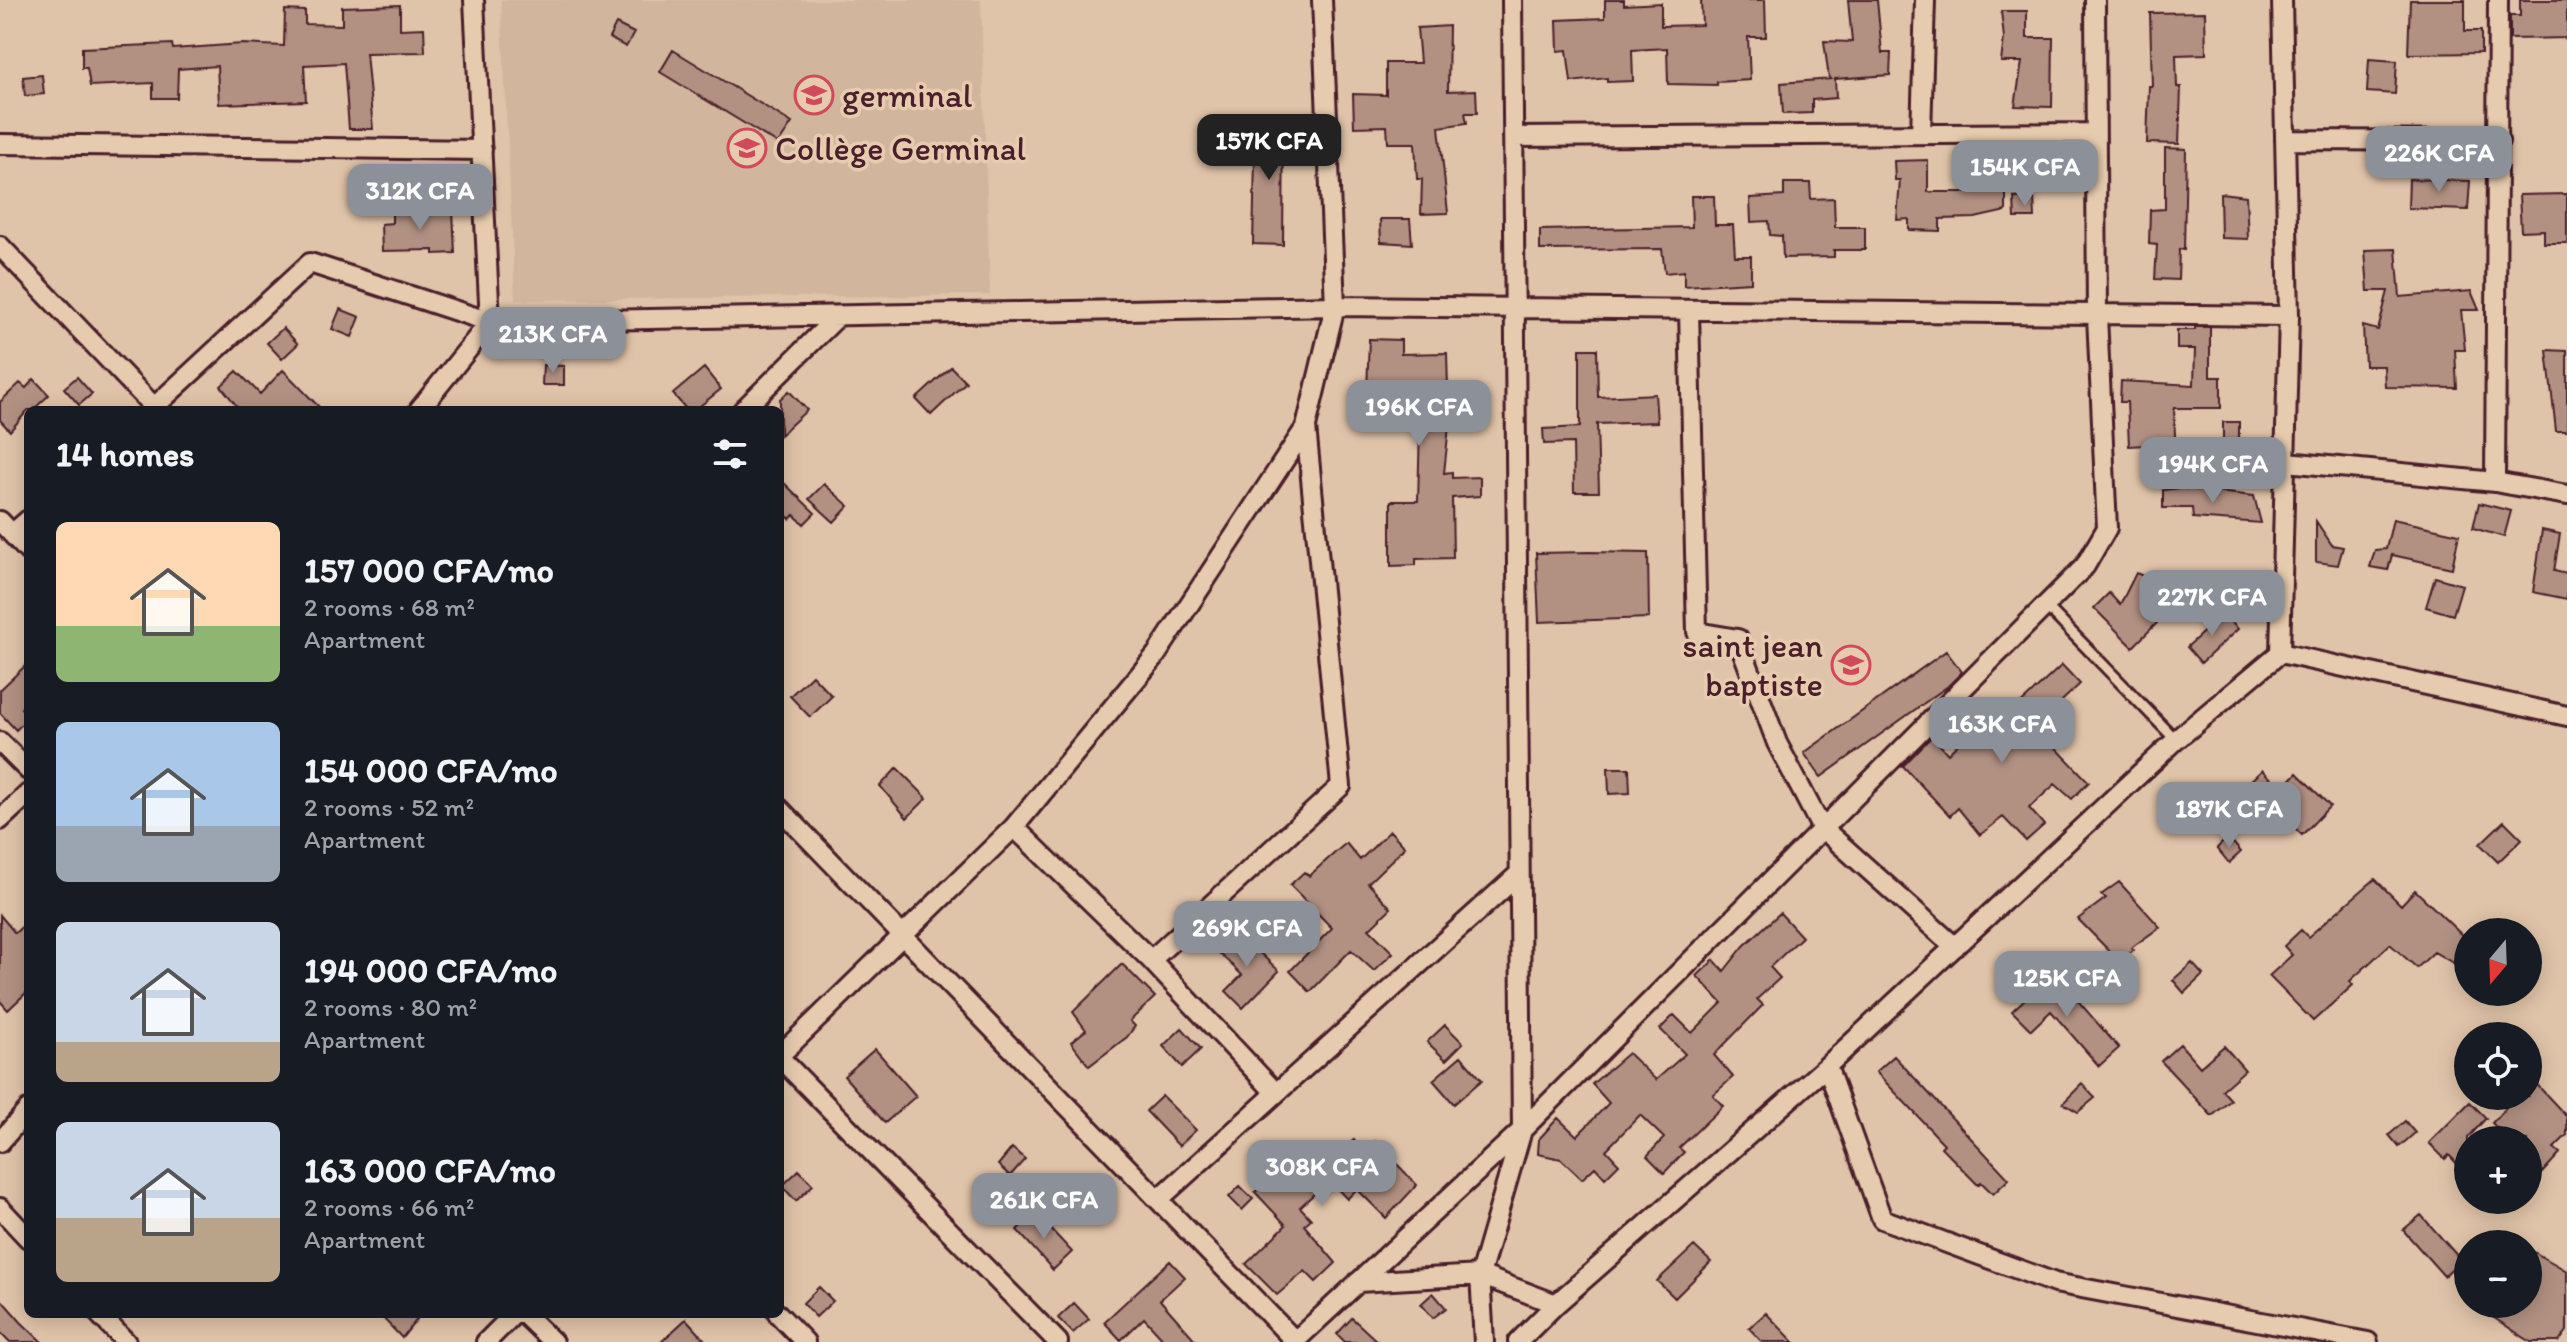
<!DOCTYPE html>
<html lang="en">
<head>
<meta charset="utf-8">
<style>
	:root { --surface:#171b24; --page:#242831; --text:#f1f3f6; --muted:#9ea1a6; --accent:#8c9099 }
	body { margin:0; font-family:Itim,sans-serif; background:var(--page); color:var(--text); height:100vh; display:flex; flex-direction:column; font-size:30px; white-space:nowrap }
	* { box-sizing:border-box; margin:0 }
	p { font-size:26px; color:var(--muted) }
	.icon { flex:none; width:44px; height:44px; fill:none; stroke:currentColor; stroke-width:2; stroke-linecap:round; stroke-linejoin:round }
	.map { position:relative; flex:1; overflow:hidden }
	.panel { position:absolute; left:24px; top:406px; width:760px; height:912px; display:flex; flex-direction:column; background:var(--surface); border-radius:12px; box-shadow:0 4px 20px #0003 }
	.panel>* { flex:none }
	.needle { width:52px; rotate:199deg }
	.fabs { position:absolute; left:2454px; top:918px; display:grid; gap:16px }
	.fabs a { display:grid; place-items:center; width:88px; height:88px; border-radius:50%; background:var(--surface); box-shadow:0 4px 20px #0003; font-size:40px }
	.price { position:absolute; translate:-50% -68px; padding:0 18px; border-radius:16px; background:var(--accent); color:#fff; font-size:26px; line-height:52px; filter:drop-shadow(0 2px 4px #0008) }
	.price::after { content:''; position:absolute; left:50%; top:48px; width:24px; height:18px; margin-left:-12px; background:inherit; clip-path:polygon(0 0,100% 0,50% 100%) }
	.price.current { background:#222; color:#fff }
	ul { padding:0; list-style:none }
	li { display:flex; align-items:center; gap:24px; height:200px; padding:0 32px }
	li span { display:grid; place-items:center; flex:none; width:224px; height:160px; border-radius:12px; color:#555 }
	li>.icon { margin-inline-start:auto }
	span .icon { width:96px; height:96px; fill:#fffc; stroke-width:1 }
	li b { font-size:34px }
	h2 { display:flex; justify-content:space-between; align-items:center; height:96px; padding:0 32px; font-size:34px }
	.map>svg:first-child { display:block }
	.built { fill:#d2b59d }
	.building { fill:#b29182; stroke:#4a1f2b; stroke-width:2 }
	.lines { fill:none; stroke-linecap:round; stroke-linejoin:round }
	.lane-casing { stroke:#4a1f2b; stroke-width:15 }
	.street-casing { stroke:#4a1f2b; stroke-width:24 }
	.lane { stroke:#e6cbae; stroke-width:9 }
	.street { stroke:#e6cbae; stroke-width:18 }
	.labels { text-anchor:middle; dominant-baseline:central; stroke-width:7; stroke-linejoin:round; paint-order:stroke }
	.poi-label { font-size:34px; fill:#4a1f2b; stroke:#e6cbae; text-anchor:start }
</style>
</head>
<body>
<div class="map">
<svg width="2567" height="1342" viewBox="0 0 2567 1342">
	<rect width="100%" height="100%" fill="#e0c4a9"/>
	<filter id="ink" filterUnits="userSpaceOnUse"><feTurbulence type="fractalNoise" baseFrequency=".0125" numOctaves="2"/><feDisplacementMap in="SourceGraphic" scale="16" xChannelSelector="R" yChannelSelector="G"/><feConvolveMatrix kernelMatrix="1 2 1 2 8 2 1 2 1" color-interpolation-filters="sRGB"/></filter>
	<g filter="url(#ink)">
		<path class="built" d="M501 0H981L990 295 515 300Z"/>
		<path class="building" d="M1605 0H1624V5L1661 3V26L1702 25 1701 0H1765L1766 37H1748L1750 80 1717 82V85L1668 84 1667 48 1632 50 1633 81 1607 82V78L1571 82 1567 50 1558 51 1557 20 1605 18Z
			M1848 0H1877L1882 53H1891L1890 75 1835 79 1836 98 1812 100V113L1783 114 1781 83 1832 79H1829L1824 41 1852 42Z
			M2410 0H2465V31H2481V53L2408 54Z
			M2520 0H2567V38L2510 39V16H2520Z
			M400 5V29L424 28 425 52 366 53 373 129H349L344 63 304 65 306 101 219 104 217 66 178 69 177 98H153V83L90 86 87 68H82V48L172 44 173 49 242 44 284 46 285 10 305 11V24L342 25V7Z
			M2001 11H2027V38H2053L2052 107 2015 106 2022 62H2001L2004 38Z
			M2205 12 2206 54 2176 55 2177 87H2181L2179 144 2147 143 2149 86H2152L2150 13Z
			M616 24 634 33 626 47 609 38Z
			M1449 26 1448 91 1476 90 1477 113H1465L1467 123 1439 127 1448 213 1421 214 1422 179H1417L1415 143H1388L1387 126 1354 127 1353 94 1386 95V63H1420L1417 28Z
			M673 50 792 123 778 144 660 72Z
			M2369 59 2397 61 2395 94 2367 92Z
			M42 75 44 94 25 96 23 77Z
			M1256 117 1284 118 1283 245 1253 244Z
			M2165 148 2186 149 2184 250 2179 249 2178 280 2155 279 2157 245 2149 244 2150 210 2165 209Z
			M1928 160V192H1979V177L2006 180V211L1975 218 1940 219V231L1909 230V219L1897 220 1900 180H1895L1894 161Z
			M2409 179 2470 181 2468 210 2408 208Z
			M1784 183H1810L1811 199 1834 198 1835 227H1865V250H1834V257L1783 258 1782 236 1770 235 1769 221 1751 222 1750 198 1784 196Z
			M2220 193 2246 196 2248 239 2221 238Z
			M2567 194V243H2544V230L2521 231 2519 195Z
			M1691 196H1714L1715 225H1733L1735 256H1751V282L1684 286V271L1665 273 1662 249 1540 250V230L1692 227Z
			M2034 197 2035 218H2015L2014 198Z
			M453 210 455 253 434 254V250L382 251 381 224 392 223V213Z
			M1380 219H1410L1412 244 1381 242Z
			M2396 249 2400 297 2471 291 2479 310H2461L2465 350H2455L2457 388 2385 387 2384 366H2365L2363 326 2378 330 2388 291H2368L2365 250Z
			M340 309 360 317 352 337 332 329Z
			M2195 327H2210V377H2221V408H2174L2176 463 2148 462 2147 445 2129 446 2127 402H2120L2121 381 2194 385 2195 349H2177V330H2195Z
			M283 328 298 344 282 359 267 343Z
			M1369 339 1401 340V354L1447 353 1449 426 1444 473 1452 472V478L1480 477V496L1452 498 1453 558 1416 559V565L1391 566V501H1418L1420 427H1417V416L1366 415Z
			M1580 349H1597L1598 397 1655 394 1657 422 1597 424 1599 492H1574L1573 443 1544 444 1543 429 1580 427Z
			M2547 350 2567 351V431H2556Z
			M543 365 564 366V385H542Z
			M951 367 966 382 931 415 916 399Z
			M704 368 721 389 695 410H687L673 394Z
			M283 370 322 410H240L221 386 237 371 260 394Z
			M77 377 92 394 79 405 64 388Z
			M34 379 49 395 33 410H28L10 431 0 420V402L20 383 26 388Z
			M789 391 807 410 780 435V399Z
			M2223 422H2239V464H2223Z
			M780 479 815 513 804 524 794 515 790 519 780 509Z
			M824 484 849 506 834 522 809 499Z
			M2180 488 2254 496 2261 523 2193 518 2192 508H2163V490Z
			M2479 503 2511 511 2504 537 2473 528Z
			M2393 519 2459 534 2452 568 2392 555 2388 570 2370 567 2375 550 2386 549Z
			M2316 521 2332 545 2343 547 2338 565 2316 562Z
			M2542 530 2560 534 2554 571 2567 574V599L2533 592Z
			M1589 552 1648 553 1649 618 1539 622 1536 553Z
			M2136 573 2177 590 2168 612 2133 647 2094 608 2109 593 2120 605Z
			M2435 577 2462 585 2453 615 2426 607Z
			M2223 614 2238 629 2201 663 2187 647Z
			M1946 651 1962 672 1948 686 1821 777 1804 753Z
			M28 663V701L21 708 28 718 16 730 0 713V690Z
			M2062 665 2080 684 2035 726 2089 782 2072 799 2055 784 2029 808 2044 825 2026 841 2003 817 1980 835 1958 808 1950 816 1903 766 1932 736 1948 754 1989 713 2000 723Z
			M812 675 832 696 810 717 790 696Z
			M897 768 927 798 907 818 880 786Z
			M1608 768H1629L1630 793 1609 794Z
			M2262 770 2282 789 2297 773 2330 806 2302 835 2248 783Z
			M2504 821 2522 839 2498 862 2480 844Z
			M1390 831 1405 847 1368 883 1391 908 1369 929 1393 953 1374 971 1351 950 1310 992 1290 971 1332 928 1290 885 1304 872 1309 876 1346 843 1360 860Z
			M2228 837 2241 852 2229 863 2217 848Z
			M2375 879 2401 905 2415 890 2468 941V946L2453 963 2434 952 2417 968 2390 944 2350 981 2353 985 2313 1021 2269 976 2292 955 2284 946 2301 930 2308 937Z
			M2119 882 2160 927 2131 948 2133 950 2120 962 2078 919 2106 898 2101 895Z
			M1780 913 1802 937 1770 967 1780 978 1757 999 1763 1005 1714 1055 1733 1077 1713 1095 1723 1106 1679 1148 1684 1152 1664 1173 1647 1156 1664 1138 1640 1115 1606 1150 1619 1164 1605 1178 1595 1167 1582 1179 1561 1159 1538 1154 1539 1139 1558 1118 1577 1136 1609 1103 1592 1084 1628 1053 1656 1080 1685 1054 1660 1029 1674 1015 1692 1033 1722 1003 1697 976 1714 960 1724 971 1744 946Z
			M0 915 15 933 28 921V991L8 1010 0 1001Z
			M1238 932 1279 971 1243 1008 1226 991 1242 975 1218 952Z
			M2192 963 2203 975 2184 993 2173 980Z
			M1122 964 1155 997 1130 1021 1135 1026 1127 1037 1089 1066 1071 1042 1086 1030 1073 1012Z
			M2050 976 2070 997 2073 995 2119 1048 2099 1066 2051 1011 2031 1030 2012 1011Z
			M1445 1025 1463 1043 1446 1060 1427 1042Z
			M1182 1028 1201 1049 1182 1067 1163 1046Z
			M2180 1044 2200 1067 2224 1046 2245 1070 2222 1090 2231 1100 2212 1116 2161 1061Z
			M875 1049 916 1096 885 1123 844 1076Z
			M1461 1056 1482 1080 1454 1104 1433 1080Z
			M1894 1056 2009 1179 1993 1194 1981 1182 1978 1185 1941 1147 1944 1144 1876 1072Z
			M2528 1075 2567 1117V1135L2554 1148 2560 1153 2542 1173 2528 1159V1140H2509L2492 1123 2516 1096H2528Z
			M2082 1084 2095 1098 2078 1112 2063 1103Z
			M1162 1096 1196 1130 1179 1146 1146 1111Z
			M2470 1102 2486 1118 2468 1138V1176L2449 1155 2445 1159 2429 1143Z
			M2405 1121 2415 1133 2399 1147 2389 1135Z
			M1354 1140 1362 1152 1375 1141 1417 1185 1386 1218 1357 1189 1347 1199 1329 1180 1300 1207 1311 1219 1304 1225 1336 1263 1316 1282 1305 1271 1277 1295 1246 1264 1286 1225 1255 1192 1289 1160 1299 1171 1322 1151 1329 1159Z
			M1012 1148 1025 1159 1010 1176 998 1165Z
			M799 1170 813 1185 796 1201 782 1186Z
			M1240 1186 1253 1199 1242 1210 1229 1197Z
			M1035 1212 1072 1252 1053 1270 1017 1230Z
			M2421 1215 2461 1260 2444 1276 2403 1230Z
			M1694 1246 1711 1262 1675 1298 1657 1281Z
			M2534 1252 2567 1271V1331L2559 1342H2531L2491 1316 2499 1304H2528V1261Z
			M1170 1261 1185 1277 1160 1300 1197 1342H1166L1144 1318 1121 1340 1104 1322Z
			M819 1287 833 1301 816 1317 803 1303Z
			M1433 1293 1446 1308 1433 1318 1421 1304Z
			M0 1298 21 1322 42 1342H10L0 1332Z
			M1074 1303 1089 1319 1073 1333 1058 1318Z
			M1766 1313 1794 1342H1762L1749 1328Z
			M379 1314H421L402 1338Z
			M1352 1318 1378 1342H1345L1337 1334Z
			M686 1319 707 1342H661Z"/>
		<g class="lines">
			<g class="lane-casing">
				<path id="lane" d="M2047 607 2176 740"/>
			</g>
			<g class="street-casing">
				<path id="street" d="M1921 134 1925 0
					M1513 137 2095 133
					M2285 140 2499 141
					M0 144 482 150
					M0 246 154 407
					M1689 311 1697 632 1738 639 1777 743 1821 827 1955 947
					M151 410 310 263 490 322 1335 306 2289 316
					M419 410 490 322 474 0
					M743 410 838 316
					M2287 462 2495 482 2567 495
					M2495 482 2498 0
					M0 521 28 551
					M12 534 28 520
					M2280 653 2567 716
					M0 742 28 770
					M780 809 1295 1341
					M0 820 28 794
					M1014 827 1151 960 1274 1091
					M1151 960 1341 786 1306 427 1335 306 1322 0
					M780 1055 1014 827 1156 655 1306 427
					M780 1058 1058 1342
					M1827 1066 1882 1219 2055 1283 2368 1342
					M0 1142 28 1110
					M1159 1199 1519 874
					M0 1208 28 1238
					M1358 1282 1480 1275 1556 1304
					M99 1314 126 1342
					M524 1314 553 1342
					M778 1314 805 1342
					M486 1342 514 1314
					M1294 1342 1522 1130 2085 566 2107 528 2097 316 2095 0
					M1484 1342 1480 1275 1522 1130 1512 0
					M1518 1342 1556 1304 1827 1066 2176 740 2280 653 2289 316 2282 0"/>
			</g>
			<use href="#lane" class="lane"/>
			<use href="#street" class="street"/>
		</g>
	</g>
	<defs>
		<g id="university-ring" transform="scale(2)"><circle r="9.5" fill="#e6cbae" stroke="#d1495b" stroke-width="1.5"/><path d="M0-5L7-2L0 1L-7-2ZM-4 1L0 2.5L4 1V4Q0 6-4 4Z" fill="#d1495b"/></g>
		<g id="school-ring" transform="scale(2)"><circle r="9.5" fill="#e6cbae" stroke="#d1495b" stroke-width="1.5"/><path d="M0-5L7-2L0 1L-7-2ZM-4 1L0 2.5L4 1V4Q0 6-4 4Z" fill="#d1495b"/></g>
	</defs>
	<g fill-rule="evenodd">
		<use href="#university-ring" x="814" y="95"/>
		<use href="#school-ring" x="747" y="148"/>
		<use href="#school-ring" x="1851" y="665"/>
	</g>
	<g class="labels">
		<g class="poi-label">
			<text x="842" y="95">germinal</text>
			<text x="775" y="148">Collège Germinal</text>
			<text x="1823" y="645" text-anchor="end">saint jean<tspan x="1823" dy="39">baptiste</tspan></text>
		</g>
	</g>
</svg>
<div class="fabs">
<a><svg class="needle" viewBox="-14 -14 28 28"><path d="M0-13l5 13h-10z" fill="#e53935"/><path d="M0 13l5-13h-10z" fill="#9ea1a6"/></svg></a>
<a><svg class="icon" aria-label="locate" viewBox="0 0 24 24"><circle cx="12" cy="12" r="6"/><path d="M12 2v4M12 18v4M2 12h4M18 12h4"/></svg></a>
<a>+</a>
<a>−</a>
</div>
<b class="price current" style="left:1269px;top:182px">157K CFA</b>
<b class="price" style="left:2439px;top:194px">226K CFA</b>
<b class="price" style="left:2025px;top:208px">154K CFA</b>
<b class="price" style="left:420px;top:232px">312K CFA</b>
<b class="price" style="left:553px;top:375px">213K CFA</b>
<b class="price" style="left:1419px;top:448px">196K CFA</b>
<b class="price" style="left:2213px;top:505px">194K CFA</b>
<b class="price" style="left:2212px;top:638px">227K CFA</b>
<b class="price" style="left:2002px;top:765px">163K CFA</b>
<b class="price" style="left:2229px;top:850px">187K CFA</b>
<b class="price" style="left:1247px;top:969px">269K CFA</b>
<b class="price" style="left:2067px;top:1019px">125K CFA</b>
<b class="price" style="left:1322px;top:1208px">308K CFA</b>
<b class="price" style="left:1044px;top:1241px">261K CFA</b>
<section class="panel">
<h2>14 homes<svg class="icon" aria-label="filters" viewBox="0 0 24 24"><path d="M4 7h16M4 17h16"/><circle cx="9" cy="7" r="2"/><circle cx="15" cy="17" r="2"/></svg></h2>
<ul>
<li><span style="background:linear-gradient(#ffd9b3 65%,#8fb573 0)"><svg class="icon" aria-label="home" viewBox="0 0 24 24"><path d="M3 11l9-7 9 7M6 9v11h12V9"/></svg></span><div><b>157 000 CFA/mo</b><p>2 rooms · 68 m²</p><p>Apartment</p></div></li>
<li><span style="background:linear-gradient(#a9c7e8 65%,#9aa5b1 0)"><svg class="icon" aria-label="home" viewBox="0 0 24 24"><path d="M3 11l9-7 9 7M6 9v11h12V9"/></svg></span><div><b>154 000 CFA/mo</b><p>2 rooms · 52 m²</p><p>Apartment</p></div></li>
<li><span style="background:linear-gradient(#c9d6e8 75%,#b9a48a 0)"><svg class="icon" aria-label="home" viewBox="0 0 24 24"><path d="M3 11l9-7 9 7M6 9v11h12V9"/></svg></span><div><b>194 000 CFA/mo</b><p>2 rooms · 80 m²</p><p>Apartment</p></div></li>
<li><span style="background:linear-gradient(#c9d6e8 60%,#b9a48a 0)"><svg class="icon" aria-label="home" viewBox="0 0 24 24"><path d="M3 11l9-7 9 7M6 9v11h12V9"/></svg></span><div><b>163 000 CFA/mo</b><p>2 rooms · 66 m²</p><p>Apartment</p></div></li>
</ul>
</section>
</div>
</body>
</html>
